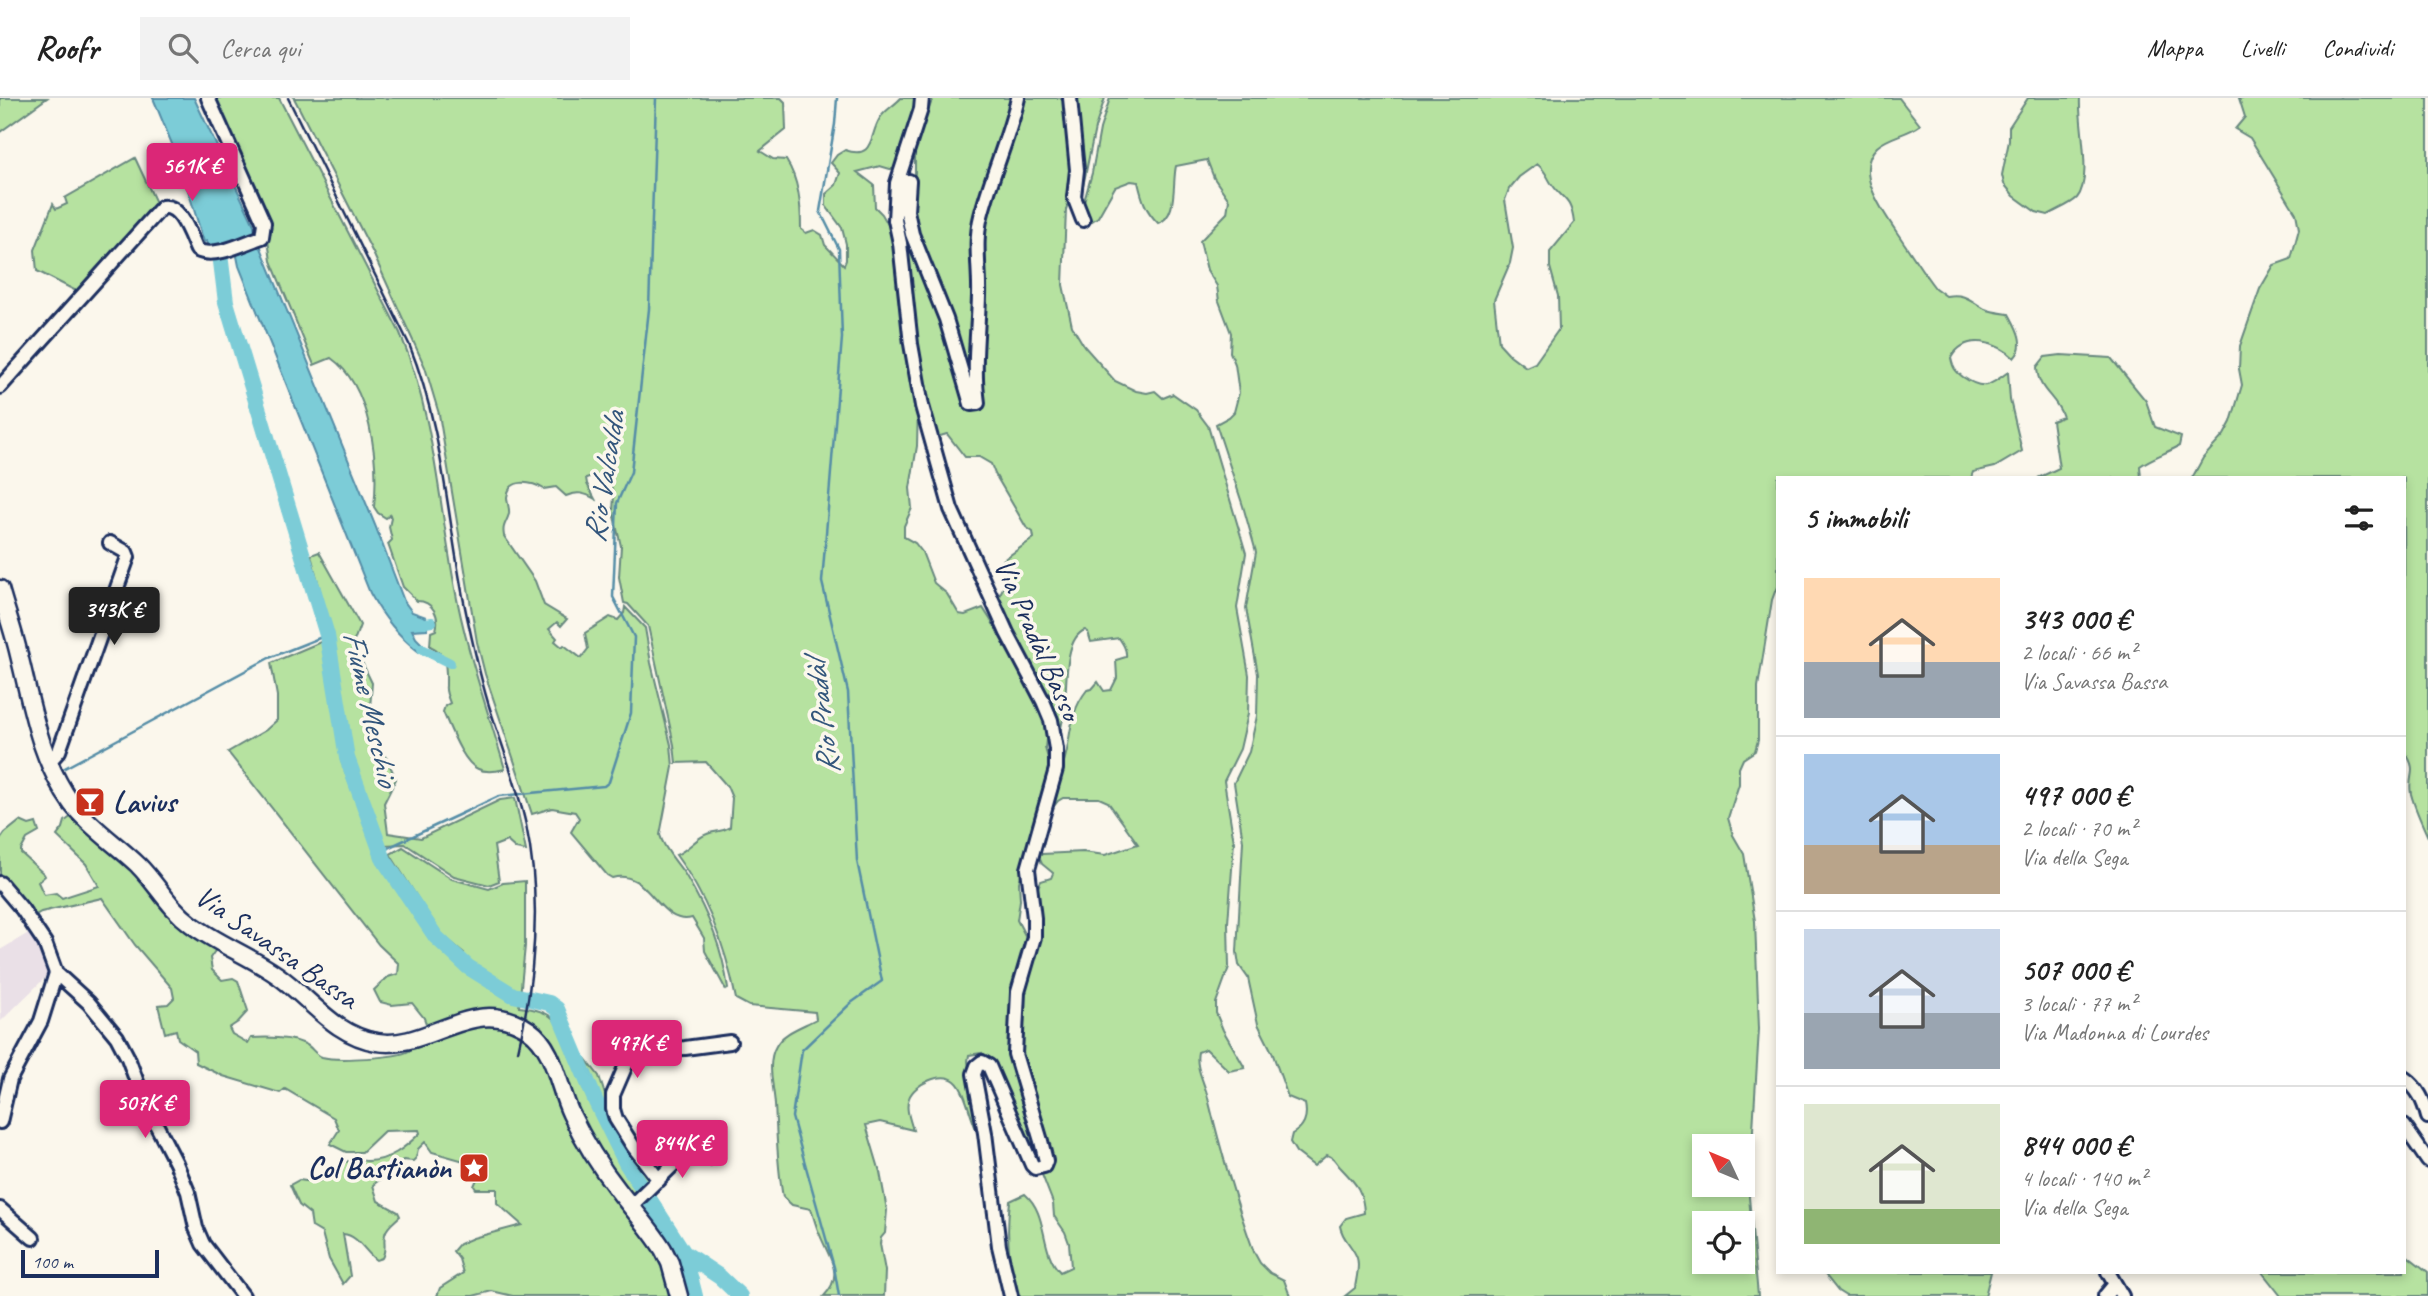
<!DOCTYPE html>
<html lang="it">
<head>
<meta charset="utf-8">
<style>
	:root { --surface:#fff; --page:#f2f2f2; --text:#222; --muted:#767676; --line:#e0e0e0; --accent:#db2777 }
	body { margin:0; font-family:Caveat,sans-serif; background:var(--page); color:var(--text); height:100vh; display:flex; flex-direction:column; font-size:26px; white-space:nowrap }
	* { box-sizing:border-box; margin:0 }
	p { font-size:23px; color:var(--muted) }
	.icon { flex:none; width:38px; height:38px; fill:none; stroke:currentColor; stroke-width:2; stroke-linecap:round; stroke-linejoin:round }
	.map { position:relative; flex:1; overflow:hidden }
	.side { position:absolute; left:1776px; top:378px; width:630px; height:798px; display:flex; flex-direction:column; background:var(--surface); border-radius:0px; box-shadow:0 4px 10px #0003 }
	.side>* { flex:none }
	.needle { width:46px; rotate:314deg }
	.tools { position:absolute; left:1692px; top:1036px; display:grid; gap:14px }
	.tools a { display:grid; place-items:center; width:63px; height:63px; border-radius:0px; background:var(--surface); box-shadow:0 4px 10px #0003; font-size:35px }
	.scale { position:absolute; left:21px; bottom:18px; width:138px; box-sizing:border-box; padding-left:7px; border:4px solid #1b2f5e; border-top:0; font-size:19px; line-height:24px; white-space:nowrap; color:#1b2f5e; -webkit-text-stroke:5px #fbf7ec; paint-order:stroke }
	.price { position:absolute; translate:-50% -60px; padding:0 16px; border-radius:7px; background:var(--accent); color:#fff; font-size:23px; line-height:46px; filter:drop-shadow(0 2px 4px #0008) }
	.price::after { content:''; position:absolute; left:50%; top:42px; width:21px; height:16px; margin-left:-10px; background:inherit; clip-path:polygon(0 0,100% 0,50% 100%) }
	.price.selected { background:#222; color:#fff }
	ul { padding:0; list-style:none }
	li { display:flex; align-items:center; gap:21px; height:175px; padding:0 28px }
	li+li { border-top:2px solid var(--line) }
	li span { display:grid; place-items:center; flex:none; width:196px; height:140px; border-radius:0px; color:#555 }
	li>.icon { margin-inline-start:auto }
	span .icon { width:84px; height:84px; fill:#fffc; stroke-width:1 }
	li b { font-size:30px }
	h2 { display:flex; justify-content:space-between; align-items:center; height:84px; padding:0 28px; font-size:30px }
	header { display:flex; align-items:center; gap:42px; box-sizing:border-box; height:98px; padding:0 35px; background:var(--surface); border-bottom:2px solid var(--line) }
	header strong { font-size:33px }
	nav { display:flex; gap:38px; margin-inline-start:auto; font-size:24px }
	.search { width:490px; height:63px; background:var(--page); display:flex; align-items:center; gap:18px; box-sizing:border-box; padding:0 24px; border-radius:0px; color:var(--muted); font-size:26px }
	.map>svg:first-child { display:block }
	.built { fill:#eae0e7 }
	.green { fill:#b6e2a0; stroke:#68887f; stroke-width:2; fill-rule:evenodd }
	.water { fill:#7cccd7; stroke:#558da7; stroke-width:2 }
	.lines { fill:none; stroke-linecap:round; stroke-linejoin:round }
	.stream { stroke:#558da7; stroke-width:2.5 }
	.canal { stroke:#7cccd7; stroke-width:10 }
	.river { stroke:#7cccd7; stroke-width:16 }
	.minor-casing { stroke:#1b2f5e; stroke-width:18 }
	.major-casing { stroke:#1b2f5e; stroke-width:21 }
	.minor { stroke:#fbf7ec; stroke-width:12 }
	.major { stroke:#fbf7ec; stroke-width:16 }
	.rail { stroke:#1b2f5e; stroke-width:2.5 }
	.labels { text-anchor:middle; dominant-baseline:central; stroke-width:7; stroke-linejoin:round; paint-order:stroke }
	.street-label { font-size:30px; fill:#1b2f5e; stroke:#fbf7ec }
	.poi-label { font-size:30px; font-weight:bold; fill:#1b2f5e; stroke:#fbf7ec; text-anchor:start }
	.water-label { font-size:32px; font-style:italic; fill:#33567c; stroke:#fbf7ec }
</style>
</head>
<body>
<header>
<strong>Roofr</strong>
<div class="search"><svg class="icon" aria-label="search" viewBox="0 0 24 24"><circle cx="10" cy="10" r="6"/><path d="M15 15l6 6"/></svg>Cerca qui</div>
<nav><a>Mappa</a><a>Livelli</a><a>Condividi</a></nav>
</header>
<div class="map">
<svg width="2428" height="1198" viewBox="0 0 2428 1198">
	<rect width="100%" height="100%" fill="#fbf7ec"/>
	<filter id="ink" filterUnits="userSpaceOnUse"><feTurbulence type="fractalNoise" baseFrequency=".0143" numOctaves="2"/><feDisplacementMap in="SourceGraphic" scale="14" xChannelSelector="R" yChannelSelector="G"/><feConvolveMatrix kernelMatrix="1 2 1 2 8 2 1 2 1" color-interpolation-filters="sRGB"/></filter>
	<g filter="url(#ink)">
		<path class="built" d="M32 833 52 873 1 923 0 852Z"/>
		<path class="green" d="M0 0H47L0 34Z
			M213 0H279L400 235C434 317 438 399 454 485 465 549 487 610 505 671 497 673 486 675 478 671 463 665 450 629 443 614L445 608 450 605C448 600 445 593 446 588 446 570 448 556 430 548L431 534 436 532C440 518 433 503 417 503L403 489 388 446 392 442 389 429 391 420 390 417 386 420 378 415 374 409C379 364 371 288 331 260L314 267 271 163 267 135Z
			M294 0H781L785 4 786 32 760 53 773 61 786 62C799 82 801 107 801 131L806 135 814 132 822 137 825 147 844 167 846 162V146L842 130 826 108V96L836 87 840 75 831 65 837 57 845 52C875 62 869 37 880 20 885 12 895 7 901 0H920L901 51 897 71H890L880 68 857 74 874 87 875 109 882 116 895 139 918 309 917 348 910 390 912 410 904 428V439L915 445 922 454 934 485 947 496 959 516 965 517 983 510 1020 568 1048 626 1045 650 1051 671 1019 784 1020 802 1017 822 1028 843 1011 949 1043 1062 1036 1067 984 964 982 955 969 957 968 963 977 1033C970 1020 966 992 955 983 942 973 914 986 909 1000 905 1010 910 1022 913 1032L880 1024 866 1027 880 1074 887 1112 885 1135 881 1140 880 1146 885 1173 884 1198H824C845 1176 829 1160 820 1137 816 1129 814 1120 811 1111L792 1107 783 1099C777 1068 777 1038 775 1007 774 988 766 965 776 948 783 934 804 928 816 921L815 914 749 908 736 901C726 850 707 799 676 757 688 752 696 740 707 736 716 732 720 735 730 729L732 700 727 688 706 664 676 665 674 647 648 528 628 506 624 505 619 479 621 448 613 414 614 397 610 386 600 383 592 378 586 380 587 386 595 401C585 395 577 393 566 398L556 389 544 391C532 384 509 379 507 399 507 405 510 411 509 416 506 426 502 427 504 438L535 483 544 507 567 521 561 528 557 524 549 531 557 540 555 543 562 549 564 547 581 560 588 551 585 535 610 519 618 522 624 515 625 509 645 530 651 565 671 647 673 669 660 737C664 752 678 765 686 778 707 813 723 850 728 891L726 892 705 853 704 840 692 820C658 829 649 769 612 780L607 777 571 734 579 720 575 714 552 710 532 716 485 576 477 544 439 316 425 269 373 155Z
			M933 0H1016L987 88 975 294 917 143 910 103 915 75V48Z
			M1022 0H1067L1072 90 1066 112 1063 187 1072 228 1084 248 1115 283 1136 293 1147 295 1155 293 1163 300 1173 296 1196 312 1208 328 1246 455 1237 510 1249 577 1248 616 1240 651 1224 683 1234 744 1228 825 1229 869 1216 905V915L1223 932 1245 970 1229 973 1206 951 1198 954C1195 968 1203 982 1207 996 1220 1050 1235 1102 1254 1154L1260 1165 1270 1175 1284 1182 1290 1198H1017C1009 1168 1006 1134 1010 1103L1025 1096C1049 1117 1039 1152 1060 1174L1071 1169 1069 1145 1065 1134 1054 1118 1053 1105 1041 1074 1046 1070 1021 969V900L1034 854 1038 850 1041 819 1038 800V789L1041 783 1051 780 1053 775 1042 766 1039 759 1042 756 1083 754 1105 757 1138 746 1108 704 1099 700H1063L1058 703 1047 717C1052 699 1058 681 1064 664 1072 638 1068 616 1087 592L1092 591 1098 584 1104 593 1111 592 1117 580 1116 562 1126 559C1127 552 1123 546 1119 540L1091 544 1088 534 1085 532C1064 540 1067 586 1065 605 1064 617 1062 628 1059 639L997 502 1004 488 1003 462 1034 440 1033 434 1026 429 995 376 991 366 979 359H965L947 336 940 338 939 347 925 307 903 143 901 111 936 201 973 309 982 134Z
			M1074 0H1105L1095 30 1080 103Z
			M1110 0H1899L1920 27C1907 37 1889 38 1877 49 1850 75 1890 123 1904 145 1915 161 1924 176 1935 190L1946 198C1966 195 1969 202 1985 211 1991 214 2001 215 2009 216 2016 229 2027 247 2014 260 1999 245 1966 233 1951 260 1953 270 1955 273 1963 279 1983 293 1990 288 2008 274L2010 302 2022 353 1995 369 1973 374 1971 380H1778V495L1776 491 1772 502 1758 589V642L1755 653 1743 661 1739 670V686L1728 720 1733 737 1744 756 1755 823 1759 931 1749 1099 1758 1198H1345L1355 1190C1356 1181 1360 1169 1357 1160 1353 1148 1342 1141 1340 1128L1346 1120 1364 1115C1363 1091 1355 1085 1340 1069 1335 1063 1335 1060 1327 1057L1314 1068 1296 1054 1290 1044 1292 1036C1304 1029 1308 1020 1305 1006L1288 999 1272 954 1258 926 1248 880 1239 867 1237 854 1243 743 1234 685 1249 654 1257 618 1258 576 1246 510 1256 454 1243 408 1216 326 1229 319 1234 314 1239 295 1235 266 1230 254 1231 235 1219 203 1217 188 1207 172 1200 143 1227 115 1229 102 1214 80 1207 62 1176 68C1172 85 1178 119 1158 125 1145 112 1142 101 1138 84L1131 83 1115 89 1098 119 1092 123 1087 120 1083 107 1092 75 1100 31ZM1537 66C1545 72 1546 77 1551 85 1563 103 1571 99 1574 125L1550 154V169L1558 198 1559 231 1535 265 1526 269 1510 257 1499 245 1494 202 1510 165 1513 150 1505 102 1509 91 1519 79ZM1704 1048H1743V1087H1704ZM1704 1125H1743V1164H1704Z
			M2028 0H2080C2078 26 2093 81 2077 100 2070 107 2056 112 2048 117L2036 114 2014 98 2004 86 2002 77 2009 43V29Z
			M2239 0H2428V739C2422 726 2415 711 2411 696 2407 676 2419 675 2405 654L2404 380H2192L2203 360 2224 337 2231 324 2242 287 2239 271 2240 248 2260 191 2274 167 2291 161 2299 131 2296 115 2250 40 2235 31 2245 19Z
			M135 60 158 109 82 196 37 173 35 152 53 106 56 111 67 106 65 100Z
			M2061 257 2111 260 2146 303 2155 329 2181 339 2179 348C2166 355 2151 360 2140 368L2141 380H2038L2059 370 2052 323 2063 319C2056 297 2038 294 2037 269L2045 259Z
			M319 454 360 527 353 546 372 585 368 635 387 661 396 681 384 705 388 735 421 740 500 702 515 700 526 753 516 751 507 743 494 748 499 783 489 787 454 778 405 746 384 747 351 659 332 538 311 457Z
			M323 543 341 663 376 756 382 770 435 846 458 866 464 855 439 834 390 756 403 749 452 781 489 791 503 785 525 783V848L519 909C559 913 558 925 570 959L581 955 599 978 608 1006 621 1020 660 1076 627 1109 645 1131 679 1198H513L492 1193 473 1198H437L440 1190 463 1175 459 1161 453 1153 459 1146 473 1140 522 1127 497 1105V1091H476L474 1088 481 1072 474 1062 470 1061 464 1063 432 1054 425 1044 418 1051 416 1060 413 1063 403 1062 373 1087 378 1103 398 1114 400 1118C395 1123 386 1129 385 1136 383 1145 387 1151 382 1160L376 1162C365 1154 358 1137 343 1136L350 1178 343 1186 329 1161 322 1135 312 1129 310 1116 299 1107 290 1087 299 1082C337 1089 328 1067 352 1062 357 1061 363 1063 368 1063 389 1063 406 1049 420 1035L419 1032 384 1033 362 1054H346L330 1046 339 1032 334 1020 285 991 280 995 223 978 196 965 195 953 178 941 176 932 165 935 158 907 168 906 174 900 172 890 135 847 102 800 41 814 32 819 0 779V742L5 735 20 723 29 727 36 725 39 734 27 741 21 752V755L44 776 45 778 38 784 44 797 56 795 62 800 99 788 86 766 57 738 63 730 65 723 72 718 217 850 210 860 212 872 222 882 233 880 238 883 248 913 238 924 229 930 232 936 248 945 251 940C267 939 290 939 305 946 312 949 314 956 322 959 336 963 397 960 409 953 417 948 423 941 429 934L424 920 412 905 392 907 380 904 374 892 388 879 398 876 399 866 379 847 228 654 266 632 277 622V598L271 565Z
			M2405 1156 2428 1174V1198H2281L2262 1174H2404Z
			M1823 1174H1991L1985 1198H1846L1838 1193Z"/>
		<path class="water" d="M153 0H194L254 127 255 135 375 427 404 503 412 514 426 519 427 531 412 532 416 540 424 548 419 554C397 537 383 519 370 495L239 168 235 148 209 151 207 143 204 144 179 63Z"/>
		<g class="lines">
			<path class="stream" d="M837 0 835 26 820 113 839 151 842 240 822 484 848 594 857 763 882 883 851 905 802 952 792 1019 834 1169 839 1198
				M61 672 269 560 327 537
				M381 753 499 698 604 688 609 684 631 615 634 539 613 499 617 405 631 374 649 211 656 0"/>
			<path class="canal" d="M426 525 432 524
				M422 551 450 565"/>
			<path class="river" d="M218 140 226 204 327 537 347 660 384 762 436 839 468 869 513 897 549 905 557 911 596 1004 626 1065 684 1155 720 1179 740 1198
				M684 1155 695 1198"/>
			<g class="minor-casing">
				<path id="minor" d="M922 0 921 11 897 85 895 122 900 145 911 246 922 308 951 411 1007 535 1043 603 1051 622 1056 651V671L1028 771 1034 820V839L1018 894 1015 956 1041 1043 1046 1063 1044 1068 1035 1070 1032 1067 989 968 982 964 977 968 974 976 985 1035 999 1148 1011 1198
					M1070 0 1077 72 1074 99 1083 122
					M897 85 909 83 907 113 912 136 946 221 971 306 978 305C973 269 978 234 979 198 980 171 974 145 981 118 991 78 1009 40 1018 0
					M0 289 162 109C181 106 190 137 197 152 215 161 244 145 262 139L264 125 208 0
					M49 664 59 653 128 459 126 454 110 445
					M0 785 22 811 45 845 56 875 41 923 10 981 0 1024
					M56 875 89 905 117 939 128 960 144 1003 176 1065 188 1094 196 1130 203 1146 243 1198
					M2404 980C2418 990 2424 1003 2428 1019
					M2404 1028 2428 1063
					M659 1082 633 1048 616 1021 613 1011V997L629 960 638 953 649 951 685 950 730 944
					M631 1108 678 1062 692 1056 708 1060
					M0 1111 33 1140
					M2108 1174 2122 1198
					M2105 1198 2115 1186"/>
			</g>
			<g class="major-casing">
				<path id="major" d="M0 491C6 513 14 535 19 557 32 609 40 662 72 706 90 729 117 747 138 767 157 786 169 810 191 826 218 846 250 858 277 877 310 900 335 938 377 944 429 953 474 894 529 932 555 950 558 989 571 1016 584 1043 600 1069 618 1092 633 1112 650 1130 663 1151L670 1165 679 1198"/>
			</g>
			<use href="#minor" class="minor"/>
			<use href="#major" class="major"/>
			<path class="rail" d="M288 0 409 246C444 332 447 423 466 514 473 546 480 580 490 611 503 650 517 687 526 727 542 802 535 879 518 953"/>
		</g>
	</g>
	<defs>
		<g id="bar-square" transform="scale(1.575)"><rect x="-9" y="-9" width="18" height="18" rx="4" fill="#c8321e" stroke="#fbf7ec"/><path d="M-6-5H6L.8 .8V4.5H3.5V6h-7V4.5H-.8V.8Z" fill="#fff"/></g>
		<g id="sight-square" transform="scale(1.575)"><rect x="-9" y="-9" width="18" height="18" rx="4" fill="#c8321e" stroke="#fbf7ec"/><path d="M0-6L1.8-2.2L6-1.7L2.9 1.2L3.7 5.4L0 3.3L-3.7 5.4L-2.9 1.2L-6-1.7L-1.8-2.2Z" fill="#fff"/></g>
	</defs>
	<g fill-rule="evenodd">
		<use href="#bar-square" x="90" y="704"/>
		<use href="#sight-square" x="474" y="1070"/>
	</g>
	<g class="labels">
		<g class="street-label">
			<text transform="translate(1038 541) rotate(66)">Via Pradàl Basso</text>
			<text transform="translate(277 849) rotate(35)">Via Savassa Bassa</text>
		</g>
		<g class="poi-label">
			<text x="113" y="704">Lavius</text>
			<text x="451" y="1070" text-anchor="end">Col Bastianòn</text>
		</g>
		<g class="water-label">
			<text transform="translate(604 379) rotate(-81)">Rio Valcalda</text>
			<text transform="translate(371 610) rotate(77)">Fiume Meschio</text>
			<text transform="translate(822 620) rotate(-97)">Rio Pradàl</text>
		</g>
	</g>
</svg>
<div class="tools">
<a><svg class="needle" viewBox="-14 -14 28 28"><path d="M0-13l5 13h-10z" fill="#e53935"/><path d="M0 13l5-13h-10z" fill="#767676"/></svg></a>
<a><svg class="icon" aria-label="locate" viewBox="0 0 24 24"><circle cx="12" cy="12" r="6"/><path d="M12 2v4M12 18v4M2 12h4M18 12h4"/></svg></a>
</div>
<div class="scale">100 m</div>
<b class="price" style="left:192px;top:105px">561K €</b>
<b class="price selected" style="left:114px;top:549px">343K €</b>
<b class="price" style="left:637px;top:982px">497K €</b>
<b class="price" style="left:145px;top:1042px">507K €</b>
<b class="price" style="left:682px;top:1082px">844K €</b>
<section class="side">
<h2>5 immobili<svg class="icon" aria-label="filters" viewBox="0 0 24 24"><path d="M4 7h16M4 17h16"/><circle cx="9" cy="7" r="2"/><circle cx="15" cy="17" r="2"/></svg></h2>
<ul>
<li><span style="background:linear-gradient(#ffd9b3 60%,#9aa5b1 0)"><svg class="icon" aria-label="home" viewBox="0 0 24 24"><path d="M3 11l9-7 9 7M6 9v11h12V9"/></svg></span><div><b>343 000 €</b><p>2 locali · 66 m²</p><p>Via Savassa Bassa</p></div></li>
<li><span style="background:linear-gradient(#a9c7e8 65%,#b9a48a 0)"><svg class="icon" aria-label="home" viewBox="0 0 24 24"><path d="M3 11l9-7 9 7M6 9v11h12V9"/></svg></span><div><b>497 000 €</b><p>2 locali · 70 m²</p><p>Via della Sega</p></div></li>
<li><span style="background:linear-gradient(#c9d6e8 60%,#9aa5b1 0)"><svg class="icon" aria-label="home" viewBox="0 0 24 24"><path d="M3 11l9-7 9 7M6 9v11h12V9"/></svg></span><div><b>507 000 €</b><p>3 locali · 77 m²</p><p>Via Madonna di Lourdes</p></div></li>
<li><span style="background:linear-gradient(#dfe7d0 75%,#8fb573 0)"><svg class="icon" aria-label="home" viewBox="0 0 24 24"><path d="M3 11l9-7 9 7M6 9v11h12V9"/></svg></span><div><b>844 000 €</b><p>4 locali · 140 m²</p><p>Via della Sega</p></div></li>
</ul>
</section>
</div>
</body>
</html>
